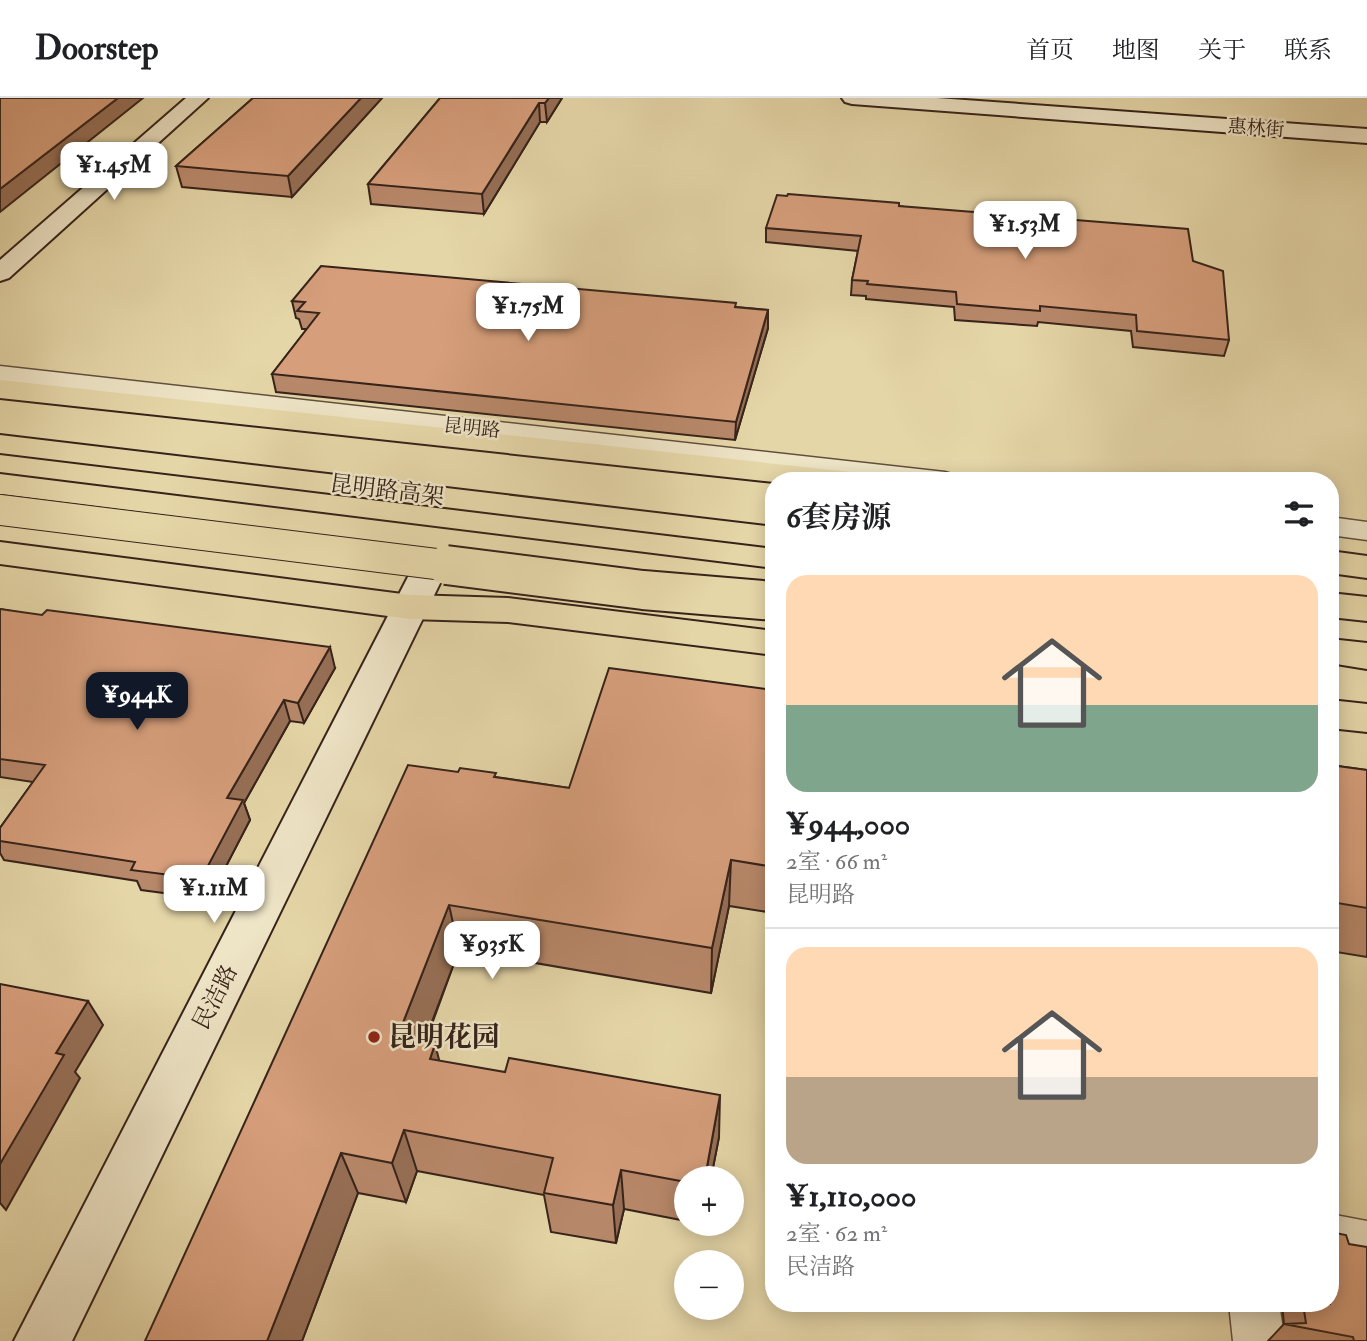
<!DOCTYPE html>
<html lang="zh">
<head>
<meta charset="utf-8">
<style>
	:root { --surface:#fff; --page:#f2f2f2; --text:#202124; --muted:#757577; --line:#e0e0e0; --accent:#111827 }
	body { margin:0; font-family:"IM FELL Double Pica","Noto Serif SC",serif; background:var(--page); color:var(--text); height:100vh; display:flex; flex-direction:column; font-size:26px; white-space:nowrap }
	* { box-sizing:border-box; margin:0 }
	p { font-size:23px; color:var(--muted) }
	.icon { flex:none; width:38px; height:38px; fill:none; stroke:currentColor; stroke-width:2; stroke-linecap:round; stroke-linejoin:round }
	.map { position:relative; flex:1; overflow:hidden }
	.drawer { position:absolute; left:765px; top:374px; width:574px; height:840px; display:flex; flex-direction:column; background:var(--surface); border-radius:28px; box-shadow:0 4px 18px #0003 }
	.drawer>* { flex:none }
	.fabs { position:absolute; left:674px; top:1068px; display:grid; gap:14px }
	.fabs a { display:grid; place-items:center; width:70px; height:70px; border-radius:50%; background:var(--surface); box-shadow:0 4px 18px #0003; font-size:35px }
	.price { position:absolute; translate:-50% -60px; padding:0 16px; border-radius:14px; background:#fff; color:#222; font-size:23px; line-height:46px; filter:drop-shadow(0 2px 4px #0008) }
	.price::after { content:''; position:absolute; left:50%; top:42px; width:21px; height:16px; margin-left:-10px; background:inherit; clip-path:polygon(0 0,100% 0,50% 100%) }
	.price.on { background:var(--accent); color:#fff }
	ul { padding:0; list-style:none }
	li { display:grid; align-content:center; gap:14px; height:371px; padding:0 21px }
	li+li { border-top:2px solid var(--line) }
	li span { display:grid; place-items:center; height:217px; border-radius:21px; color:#555 }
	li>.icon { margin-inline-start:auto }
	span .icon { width:126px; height:126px; fill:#fffc; stroke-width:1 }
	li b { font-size:30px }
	h2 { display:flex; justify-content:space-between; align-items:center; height:84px; padding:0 21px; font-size:30px }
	header { display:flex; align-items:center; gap:42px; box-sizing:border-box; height:98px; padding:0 35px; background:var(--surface); border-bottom:2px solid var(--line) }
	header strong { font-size:33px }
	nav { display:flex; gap:38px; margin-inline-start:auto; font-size:24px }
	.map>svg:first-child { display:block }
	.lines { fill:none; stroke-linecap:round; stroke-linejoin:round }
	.street-casing { stroke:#62503e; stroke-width:3 }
	.secondary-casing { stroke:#36231a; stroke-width:4 }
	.primary-casing { stroke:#36231a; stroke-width:4 }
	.highway-casing { stroke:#36231a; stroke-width:4 }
	.street { fill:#eee4c6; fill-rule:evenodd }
	.secondary { fill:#eee4c6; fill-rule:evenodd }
	.primary { fill:#e5d6a8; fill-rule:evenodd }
	.highway { fill:#e5d6a8; fill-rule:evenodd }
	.highway-bridge-far1-casing { stroke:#36231a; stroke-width:32; stroke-linecap:butt }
	.highway-bridge-casing { stroke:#36231a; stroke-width:42; stroke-linecap:butt }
	.highway-bridge-far1 { stroke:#e5d6a8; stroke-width:30 }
	.highway-bridge { stroke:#e5d6a8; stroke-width:38 }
	.wall { fill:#b8886a; stroke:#36231a; stroke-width:2 }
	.shaded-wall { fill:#966f56; stroke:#36231a; stroke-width:2 }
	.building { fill:#d69e7b; stroke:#36231a; stroke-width:2 }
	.poi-dot { fill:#8f2418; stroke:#eee4c6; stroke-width:2.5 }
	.labels { text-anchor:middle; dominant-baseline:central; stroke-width:5; stroke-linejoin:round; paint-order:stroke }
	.far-street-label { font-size:19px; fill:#36231a; stroke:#eee4c6 }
	.street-label { font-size:23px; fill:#36231a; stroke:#eee4c6 }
	.near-poi-label { font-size:28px; font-weight:bold; fill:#36231a; stroke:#eee4c6; text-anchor:start }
</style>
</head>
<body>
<header>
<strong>Doorstep</strong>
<nav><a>首页</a><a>地图</a><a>关于</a><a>联系</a></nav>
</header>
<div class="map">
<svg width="1367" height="1243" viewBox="0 0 1367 1243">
	<rect width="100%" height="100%" fill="#e5d6a8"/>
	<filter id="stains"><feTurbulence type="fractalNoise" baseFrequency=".00286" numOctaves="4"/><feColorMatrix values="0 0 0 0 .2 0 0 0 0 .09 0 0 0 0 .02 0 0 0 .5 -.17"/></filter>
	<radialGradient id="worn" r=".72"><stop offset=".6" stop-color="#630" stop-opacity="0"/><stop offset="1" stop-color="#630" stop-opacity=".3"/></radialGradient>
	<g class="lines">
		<g class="street-casing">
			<path id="street" d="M0 268 945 374 955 377 959 383H872L0 284Z
				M1330 419 1367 424V442L1330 437Z
				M1330 1116 1367 1123V1171L1330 1164Z
				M1229 1206H1279L1285 1243H1233Z"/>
		</g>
		<g class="secondary-casing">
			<path id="secondary" d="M186 0H208L9 180 0 183V162Z
				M842 0H937L1367 31V45L852 6 845 4Z
				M444 432 456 435 461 442 72 1243H14L427 442 432 435Z"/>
		</g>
		<g class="primary-casing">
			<path id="primary" d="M0 376 774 472V494L0 396Z
				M0 444 410 497 508 500 774 533V557L508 524 410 521 0 466Z
				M1330 541 1367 545V571L1330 565Z
				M1330 602 1367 606V634L1330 630Z"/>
		</g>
		<g class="highway-casing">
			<path id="highway" d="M0 282 851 374 862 376 867 383 774 384 0 300Z
				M0 337 774 429V449L0 355Z
				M1330 453 1367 458V480L1330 475Z
				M1330 495 1367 499V523L1330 519Z"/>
		</g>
		<use href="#street" class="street"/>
		<use href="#secondary" class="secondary"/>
		<use href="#primary" class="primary"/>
		<use href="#highway" class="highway"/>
		<g class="highway-bridge-far1-casing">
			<path id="highway-bridge-far1" d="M0 412 460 469"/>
		</g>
		<g class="highway-bridge-casing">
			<path id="highway-bridge" d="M446 467 643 492 774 503"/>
		</g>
		<use href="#highway-bridge-far1" class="highway-bridge-far1"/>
		<use href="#highway-bridge" class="highway-bridge"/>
	</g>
	<path class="wall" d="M253 0H382L292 99 182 89 176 68Z
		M440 0H562L547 24H540L484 116 371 106 368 86Z
		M899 108 1193 163 1229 242 1224 258 1133 249 1131 233 1038 224 1037 228 955 222 954 209 866 201V198L851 197 852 182 858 153 766 144V130Z
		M292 203 736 209 768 212V230L735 342 276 294 272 276 307 231H302L299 221 296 220Z
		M0 511 335 570 304 625 290 623 244 705 250 722 209 801 141 792 137 783 4 762 0 755V730L33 684 0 679Z
		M774 592V815L729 808 711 895 459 852 425 945 439 963 719 1039 711 1080H686V1123L624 1111 616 1145 551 1134 544 1097 417 1073 406 1104 358 1095 302 1243H145L496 679 569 690Z
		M1330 667 1367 672V859L1330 853Z
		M1282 1206H1330L1367 1243H1268L1284 1226Z"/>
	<path class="shaded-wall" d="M118 0H143L0 114V91Z
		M361 0H382L292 99 288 78Z
		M549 0H562L547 24 545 5Z
		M539 5 540 24 484 116 482 96Z
		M768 212V230L735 342 736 324Z
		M330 549 335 570 304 625 298 605Z
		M284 602 290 623 244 705 250 722 209 801 201 781 227 700Z
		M731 762 729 808 711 895 712 850Z
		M449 807 459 852 410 982 397 940Z
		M88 903 103 927 75 974 80 980 6 1112 0 1105V1066L56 955Z
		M435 946 446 989 430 961Z
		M720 997 719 1039 711 1080H705Z
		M404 1032 417 1073 406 1104 392 1065Z
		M341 1055 358 1095 302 1243H267Z
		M621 1072 624 1111 616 1145 613 1107Z"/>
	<path class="building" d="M0 0H118L0 91Z
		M253 0H361L288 78 176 68Z
		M440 0H549L545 5H539L482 96 368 86Z
		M788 96 899 105V108L1188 131 1193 163 1223 173 1229 242 1137 233 1136 217 1040 208V213L957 206 956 194 867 186 868 183 852 182 861 138 766 130 777 97 787 98Z
		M321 168 736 205 735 209 768 212 736 324 272 276 319 215 297 213 305 204 292 203Z
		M0 511 42 517 47 512 330 549 298 605 284 602 227 700 243 702 201 781 131 772 135 764 0 743V730L45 667 0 661Z
		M609 570 774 592V769L731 762 712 850 449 807 397 940 435 946 430 961 505 974 509 960 720 997 705 1080H686V1084L621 1072 613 1107 544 1095 553 1060 404 1032 392 1065 341 1055 267 1243H145L408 667 458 674 460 670 496 675 494 679 569 690Z
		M1330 667 1367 672V810L1337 805 1335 794H1330Z
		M0 886 88 903 56 955 64 957 0 1066Z
		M1330 1134 1346 1137 1349 1146 1367 1149V1243H1354L1353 1239 1284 1226 1306 1225 1303 1206H1330Z"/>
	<circle class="poi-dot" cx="374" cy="939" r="7"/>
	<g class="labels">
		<g class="far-street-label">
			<text transform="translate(1256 30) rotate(4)">惠林街</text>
			<text transform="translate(472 330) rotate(6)">昆明路</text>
		</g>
		<g class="street-label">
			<text transform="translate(387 392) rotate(7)">昆明路高架</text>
			<text transform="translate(215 899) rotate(-63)">民洁路</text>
		</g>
		<g class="near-poi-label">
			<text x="388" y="939">昆明花园</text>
		</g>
	</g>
	<rect width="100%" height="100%" filter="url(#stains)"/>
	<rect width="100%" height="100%" fill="url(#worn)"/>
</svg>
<div class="fabs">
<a>+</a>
<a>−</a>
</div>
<b class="price" style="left:114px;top:104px">¥1.45M</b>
<b class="price" style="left:1025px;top:163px">¥1.53M</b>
<b class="price" style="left:528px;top:245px">¥1.75M</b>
<b class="price on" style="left:137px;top:634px">¥944K</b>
<b class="price" style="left:214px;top:827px">¥1.11M</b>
<b class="price" style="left:492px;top:883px">¥935K</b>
<section class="drawer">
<h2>6套房源<svg class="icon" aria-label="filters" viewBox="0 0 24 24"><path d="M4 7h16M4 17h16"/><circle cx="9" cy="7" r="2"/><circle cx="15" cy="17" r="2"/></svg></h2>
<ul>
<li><span style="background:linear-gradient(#ffd9b3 60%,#7fa58c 0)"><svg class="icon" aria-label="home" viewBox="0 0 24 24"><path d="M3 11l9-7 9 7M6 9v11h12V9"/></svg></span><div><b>¥944,000</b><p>2室 · 66 m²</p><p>昆明路</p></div></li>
<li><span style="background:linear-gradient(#ffd9b3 60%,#b9a48a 0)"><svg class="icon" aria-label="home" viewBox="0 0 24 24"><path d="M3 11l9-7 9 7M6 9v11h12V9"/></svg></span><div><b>¥1,110,000</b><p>2室 · 62 m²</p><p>民洁路</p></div></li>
</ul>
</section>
</div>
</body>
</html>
